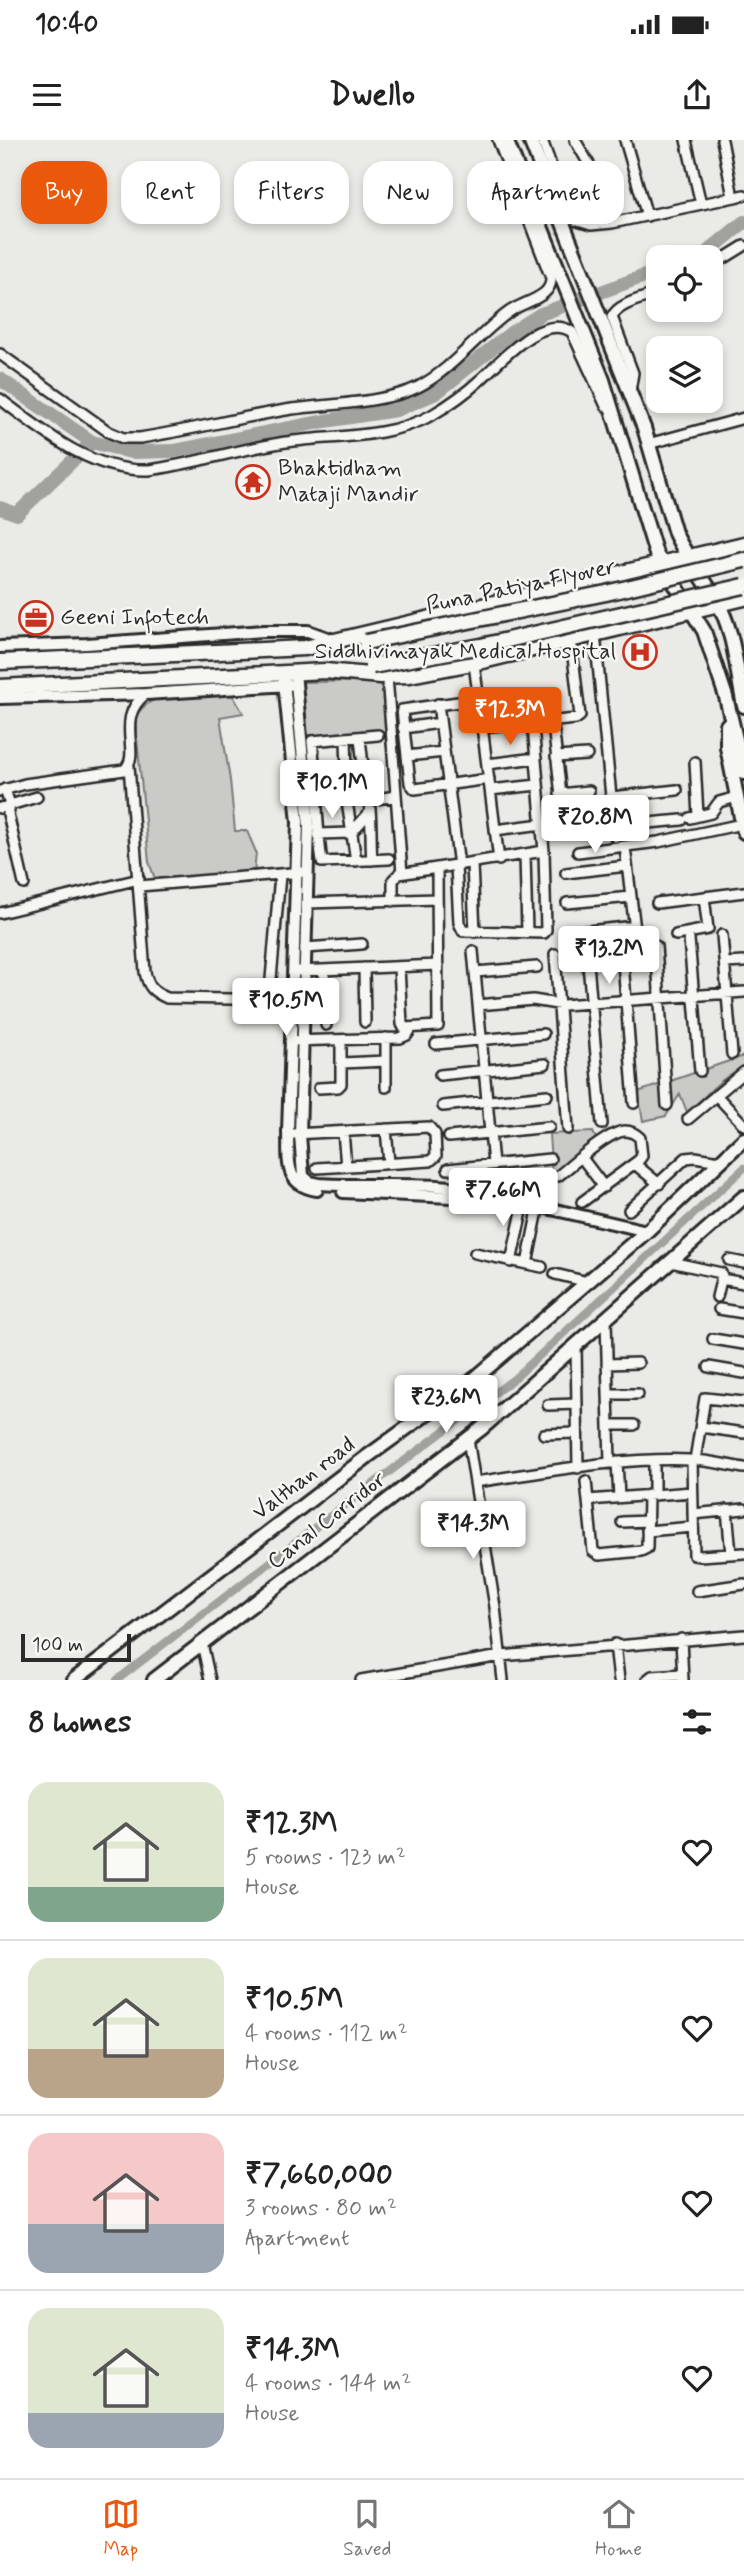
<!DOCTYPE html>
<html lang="en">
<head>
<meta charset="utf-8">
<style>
	:root { --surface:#fff; --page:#f6f6f6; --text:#222; --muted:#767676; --line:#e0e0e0; --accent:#ea580c }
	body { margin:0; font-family:Mynerve,sans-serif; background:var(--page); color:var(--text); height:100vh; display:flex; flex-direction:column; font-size:26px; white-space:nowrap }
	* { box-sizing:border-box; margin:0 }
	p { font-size:23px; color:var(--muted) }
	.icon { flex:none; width:38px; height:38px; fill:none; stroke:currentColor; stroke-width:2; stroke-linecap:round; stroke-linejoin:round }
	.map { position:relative; height:1540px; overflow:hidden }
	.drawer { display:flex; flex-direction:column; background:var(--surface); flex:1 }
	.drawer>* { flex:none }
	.banner { position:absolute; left:21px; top:21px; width:704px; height:63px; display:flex; gap:14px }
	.tools { position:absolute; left:646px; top:105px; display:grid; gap:14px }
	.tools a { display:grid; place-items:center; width:77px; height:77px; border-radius:14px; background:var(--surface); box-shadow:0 4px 10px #0003; font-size:35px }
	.scale { position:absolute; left:21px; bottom:18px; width:110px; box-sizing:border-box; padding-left:7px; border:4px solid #2b2b2b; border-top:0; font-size:19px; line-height:24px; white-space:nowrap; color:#2b2b2b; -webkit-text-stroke:5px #f6f6f2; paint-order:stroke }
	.price { position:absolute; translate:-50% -60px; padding:0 16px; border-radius:7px; background:#fff; color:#222; font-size:23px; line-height:46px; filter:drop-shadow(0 2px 4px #0008) }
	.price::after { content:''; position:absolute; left:50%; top:42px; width:21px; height:16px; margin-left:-10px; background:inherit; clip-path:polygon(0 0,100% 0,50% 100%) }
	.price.active { background:var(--accent); color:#fff }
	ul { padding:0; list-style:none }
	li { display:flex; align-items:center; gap:21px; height:175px; padding:0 28px }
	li+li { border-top:2px solid var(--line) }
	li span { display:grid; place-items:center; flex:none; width:196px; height:140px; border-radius:21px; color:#555 }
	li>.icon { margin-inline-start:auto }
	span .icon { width:84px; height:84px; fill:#fffc; stroke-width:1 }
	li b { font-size:30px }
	h2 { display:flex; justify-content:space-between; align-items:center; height:84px; padding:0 28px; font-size:30px }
	.pill { padding:0 24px; border-radius:21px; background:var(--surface); box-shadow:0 4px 10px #0003; font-size:24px; line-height:63px }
	.pill.active { background:var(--accent); color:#fff }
	.status { display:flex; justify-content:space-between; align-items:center; height:49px; padding:0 35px; background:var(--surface); direction:ltr }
	.status svg { height:19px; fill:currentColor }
	header { display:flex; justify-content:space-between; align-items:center; height:91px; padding:0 28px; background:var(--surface); font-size:32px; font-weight:700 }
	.menu { display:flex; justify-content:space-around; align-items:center; height:98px; border-top:2px solid var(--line); background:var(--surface); font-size:19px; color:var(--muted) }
	.menu a { display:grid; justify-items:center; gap:4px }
	.menu .active { color:var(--accent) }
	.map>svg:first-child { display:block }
	.green { fill:#cacac7; stroke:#7a7a79; stroke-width:2 }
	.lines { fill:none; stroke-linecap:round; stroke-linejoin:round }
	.canal { stroke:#a1a19e; stroke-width:8 }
	.river { stroke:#a1a19e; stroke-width:14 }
	.minor-casing { stroke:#2b2b2b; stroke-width:14 }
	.tertiary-casing { stroke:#2b2b2b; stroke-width:16 }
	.secondary-casing { stroke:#2b2b2b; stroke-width:18 }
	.trunk-casing { stroke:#2b2b2b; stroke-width:19 }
	.minor { stroke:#f6f6f2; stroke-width:9 }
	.tertiary { stroke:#f6f6f2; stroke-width:10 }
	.secondary { stroke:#f6f6f2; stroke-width:12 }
	.trunk { stroke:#f6f6f2; stroke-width:14 }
	.trunk-bridge-casing { stroke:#2b2b2b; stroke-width:19; stroke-linecap:butt }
	.trunk-bridge { stroke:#f6f6f2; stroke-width:14 }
	.labels { text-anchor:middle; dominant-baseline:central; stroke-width:5; stroke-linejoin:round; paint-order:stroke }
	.poi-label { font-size:23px; fill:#2b2b2b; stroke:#f6f6f2; text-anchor:start }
	.street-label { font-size:23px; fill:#2b2b2b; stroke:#f6f6f2 }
</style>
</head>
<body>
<div class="status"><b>10:40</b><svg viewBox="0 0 49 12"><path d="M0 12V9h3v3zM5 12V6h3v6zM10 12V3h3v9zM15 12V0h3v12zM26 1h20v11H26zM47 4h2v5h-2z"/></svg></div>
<header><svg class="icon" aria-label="menu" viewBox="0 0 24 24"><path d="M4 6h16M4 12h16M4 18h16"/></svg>Dwello<svg class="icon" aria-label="share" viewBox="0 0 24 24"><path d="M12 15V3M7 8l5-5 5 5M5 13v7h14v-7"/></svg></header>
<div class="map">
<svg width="744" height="1540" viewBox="0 0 744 1540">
	<rect width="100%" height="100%" fill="#eaeae6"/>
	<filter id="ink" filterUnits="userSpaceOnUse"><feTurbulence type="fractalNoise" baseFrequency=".0143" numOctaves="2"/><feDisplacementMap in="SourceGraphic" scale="14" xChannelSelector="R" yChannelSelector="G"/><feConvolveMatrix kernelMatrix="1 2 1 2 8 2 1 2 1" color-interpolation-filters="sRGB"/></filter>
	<g filter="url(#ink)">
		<path class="green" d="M383 541 385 572 399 573 404 609 388 614 384 593 298 598 306 698 292 699 289 647 280 555 303 542Z
			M209 554H232L243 573 220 577 230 640 235 691H247L256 712 254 734 155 739 149 722 135 578C149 550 181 556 209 554Z
			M744 916V928C721 936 706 957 687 972L680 954 666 976 643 981 638 952Z
			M593 992 598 1003 552 1038 549 994Z"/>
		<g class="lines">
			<path class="canal" d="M117 1540 321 1383 515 1238 744 1028"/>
			<path class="river" d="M695 117 705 114 744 82
				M0 239 92 302 131 312 174 311 325 281 396 270 436 253 511 193 541 174 658 131
				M0 368 17 374 89 305"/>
			<g class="minor-casing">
				<path id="minor" d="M542 0 564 62 559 73
					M575 0 601 45
					M625 0 647 76
					M686 0 701 64
					M722 0 733 57
					M561 79 568 78 591 85 612 83 744 55
					M710 127 744 106
					M0 214 109 292 123 298H140C191 290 241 277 292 269 329 264 386 263 418 247 453 229 478 194 509 172 524 161 552 158 551 138L498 0
					M630 251 633 233 612 177C618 163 645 158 658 153
					M0 259C44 292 91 332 149 330 193 324 236 310 280 303 330 295 387 300 432 275 449 265 466 253 480 240 501 221 542 172 572 192L606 266
					M648 304 744 278
					M595 494 615 697
					M474 523 499 720
					M387 536 402 733
					M479 559 402 570 410 643 415 649 489 639
					M438 564 459 726
					M403 588 440 583
					M378 595 312 601C317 642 316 682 322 722L389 719
					M346 598 348 668 356 721
					M360 598 366 653C373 664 370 703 372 720
					M407 616 444 612
					M556 617 587 615
					M695 622 698 676
					M487 624 536 618
					M129 626 145 832C148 847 153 852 167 858L292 860
					M317 642 346 641 366 653
					M5 649 10 665 8 674 24 744
					M490 650 538 645
					M0 651 25 644 124 630C143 614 113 579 146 554
					M560 654 589 651
					M612 657 677 650
					M370 660 396 656
					M0 668 37 657
					M690 678 711 673 719 662 737 657
					M614 686 682 680
					M495 690 542 684
					M565 690 553 585 556 581 576 579 580 576 571 500
					M556 691 593 685
					M318 694 351 693 370 672
					M625 707 636 798
					M578 712 658 702 742 684
					M525 715 527 793
					M472 724 475 792
					M456 726 459 783 463 791 544 793 546 790 544 711 533 586 530 582 482 587
					M566 733 627 726
					M140 746 303 732
					M393 761V740L399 734 544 711
					M307 763 437 759
					M567 763 631 757
					M657 763 744 752
					M0 773 139 739
					M569 793 635 786
					M676 795 708 789 704 757
					M722 795 732 914
					M689 799 700 931
					M656 806 667 965
					M305 808 362 804
					M622 809 634 963
					M473 811 493 1024
					M587 812 602 984
					M555 814 568 989
					M725 823 744 822
					M399 827 402 884 404 888 438 886 437 729
					M364 828 365 882
					M324 830 326 885
					M298 831 438 825
					M475 832 537 827
					M271 839 280 735
					M478 865 533 860 563 865 744 852
					M290 901 400 898 407 895 411 889
					M436 904 543 894
					M342 923 386 921
					M440 935 545 924
					M386 947V898
					M319 948 338 947 341 944V900
					M716 955 744 985
					M443 966 547 955
					M688 979 744 932
					M386 989 389 1023
					M343 992 346 1026
					M293 994 429 987 435 994 436 1016 430 1021 317 1028
					M449 997 549 987
					M582 1018 604 1047
					M635 1024 659 1044
					M448 1029 550 1019
					M558 1036C572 1025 609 991 625 991 631 991 636 994 640 998L642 1016 639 1020 582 1062
					M629 1070 686 1018 695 1017 720 1021
					M475 1113 542 1127
					M729 1120 744 1123
					M511 1122 524 1062
					M671 1122 721 1133 722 1136 717 1157
					M527 1124 539 1065
					M555 1134 588 1142
					M721 1139 744 1143
					M719 1169 744 1173
					M606 1180 610 1323
					M713 1199 744 1204
					M576 1206 578 1328
					M607 1224 638 1223
					M709 1227 744 1233
					M608 1254H638
					M548 1265 577 1264
					M609 1285H634
					M701 1287 744 1293
					M544 1294 577 1293
					M468 1299 495 1467 503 1540
					M654 1320V1355
					M692 1320 694 1415 700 1416 744 1413
					M695 1320 705 1258 744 1262
					M617 1322 619 1357
					M586 1341 593 1411 599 1415 641 1411 647 1408 648 1355
					M475 1342C546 1332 619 1317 690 1320 708 1320 726 1325 744 1328
					M588 1360 692 1352
					M727 1370 731 1414
					M693 1374 744 1369
					M622 1382 648 1381
					M647 1391 693 1387
					M697 1451 744 1444
					M681 1499 683 1540
					M202 1503 210 1540
					M615 1504 619 1540
					M361 1540 501 1516 744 1495
					M647 1540 652 1536 682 1534"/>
			</g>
			<g class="tertiary-casing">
				<path id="tertiary" d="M0 507 87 504 264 491H308L333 500
					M283 532 298 682 288 992C289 1019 283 1045 317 1050
					M295 532 309 686 300 994 303 1036 310 1042 319 1044C380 1048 451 1038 508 1059L647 1091
					M0 558 146 554 289 545
					M343 1052 495 1059"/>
			</g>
			<g class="secondary-casing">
				<path id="secondary" d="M506 0 603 240 656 414 704 491 726 557 744 633
					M530 0 644 288 675 393C687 420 708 442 721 469 735 498 737 534 744 566
					M727 585V607L744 692
					M74 1540 368 1316 472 1241 647 1091 744 999
					M154 1540 482 1288 744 1057"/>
			</g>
			<g class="trunk-casing">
				<path id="trunk" d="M0 522 305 508 744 404
					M0 547 325 531 380 536 410 535 483 521 744 458"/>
			</g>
			<use href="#minor" class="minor"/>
			<use href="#tertiary" class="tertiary"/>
			<use href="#secondary" class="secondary"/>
			<use href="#trunk" class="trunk"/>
			<g class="trunk-bridge-casing">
				<path id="trunk-bridge" d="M366 502 606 453 744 420
					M372 526 481 506 744 446"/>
			</g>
			<use href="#trunk-bridge" class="trunk-bridge"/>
		</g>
	</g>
	<defs>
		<g id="temple-ring" transform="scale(1.75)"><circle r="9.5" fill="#f6f6f2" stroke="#c8321e" stroke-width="1.5"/><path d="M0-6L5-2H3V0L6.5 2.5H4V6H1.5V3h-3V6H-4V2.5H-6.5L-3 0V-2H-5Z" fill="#c8321e"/></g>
		<g id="office-ring" transform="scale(1.75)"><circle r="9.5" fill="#f6f6f2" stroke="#c8321e" stroke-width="1.5"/><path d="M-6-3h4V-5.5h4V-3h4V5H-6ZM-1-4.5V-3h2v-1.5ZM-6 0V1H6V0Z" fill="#c8321e"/></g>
		<g id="hospital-ring" transform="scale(1.75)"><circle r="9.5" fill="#f6f6f2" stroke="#c8321e" stroke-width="1.5"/><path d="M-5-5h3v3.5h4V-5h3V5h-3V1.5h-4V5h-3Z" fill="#c8321e"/></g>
	</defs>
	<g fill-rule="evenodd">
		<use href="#temple-ring" x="253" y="342"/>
		<use href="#office-ring" x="36" y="478"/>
		<use href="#hospital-ring" x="640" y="512"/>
	</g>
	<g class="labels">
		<g class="poi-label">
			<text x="278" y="329">Bhaktidham<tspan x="278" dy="26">Mataji Mandir</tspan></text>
			<text x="60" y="478">Geeni Infotech</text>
			<text x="616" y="512" text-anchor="end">Siddhivinayak Medical Hospital</text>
		</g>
		<g class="street-label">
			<text transform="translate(521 447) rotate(-12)">Puna Patiya Flyover</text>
			<text transform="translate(304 1339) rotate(-37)">Valthan road</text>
			<text transform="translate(327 1381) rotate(-38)">Canal Corridor</text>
		</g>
	</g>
</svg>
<div class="tools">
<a><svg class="icon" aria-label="locate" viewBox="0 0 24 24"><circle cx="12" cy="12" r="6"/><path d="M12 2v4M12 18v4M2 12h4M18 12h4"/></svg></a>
<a><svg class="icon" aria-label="layers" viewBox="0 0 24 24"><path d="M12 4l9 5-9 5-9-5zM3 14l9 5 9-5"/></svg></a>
</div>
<div class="scale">100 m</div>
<b class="price active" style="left:510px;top:607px">₹12.3M</b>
<b class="price" style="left:332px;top:680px">₹10.1M</b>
<b class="price" style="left:595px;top:715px">₹20.8M</b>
<b class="price" style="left:609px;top:846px">₹13.2M</b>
<b class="price" style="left:286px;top:898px">₹10.5M</b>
<b class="price" style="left:503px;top:1088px">₹7.66M</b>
<b class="price" style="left:446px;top:1295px">₹23.6M</b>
<b class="price" style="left:473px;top:1421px">₹14.3M</b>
<div class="banner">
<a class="pill active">Buy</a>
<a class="pill">Rent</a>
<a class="pill">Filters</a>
<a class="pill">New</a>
<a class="pill">Apartment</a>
</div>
</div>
<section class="drawer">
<h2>8 homes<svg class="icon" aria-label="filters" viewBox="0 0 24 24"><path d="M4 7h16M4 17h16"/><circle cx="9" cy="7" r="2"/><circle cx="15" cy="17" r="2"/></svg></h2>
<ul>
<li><span style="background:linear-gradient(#dfe7d0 75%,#7fa58c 0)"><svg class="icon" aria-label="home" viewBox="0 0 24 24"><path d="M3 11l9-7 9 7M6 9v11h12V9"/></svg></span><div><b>₹12.3M</b><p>5 rooms · 123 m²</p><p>House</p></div><svg class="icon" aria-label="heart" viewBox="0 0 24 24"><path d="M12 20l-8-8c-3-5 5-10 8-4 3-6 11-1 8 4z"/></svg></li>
<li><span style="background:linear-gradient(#dfe7d0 65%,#b9a48a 0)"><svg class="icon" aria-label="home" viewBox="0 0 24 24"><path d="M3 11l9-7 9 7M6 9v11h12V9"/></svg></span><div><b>₹10.5M</b><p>4 rooms · 112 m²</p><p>House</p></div><svg class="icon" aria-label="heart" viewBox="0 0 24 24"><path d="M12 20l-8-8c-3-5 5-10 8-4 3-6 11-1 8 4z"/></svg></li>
<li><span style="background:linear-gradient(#f6c9c9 65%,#9aa5b1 0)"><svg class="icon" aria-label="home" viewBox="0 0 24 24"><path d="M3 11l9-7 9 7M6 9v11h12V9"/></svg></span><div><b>₹7,660,000</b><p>3 rooms · 80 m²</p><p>Apartment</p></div><svg class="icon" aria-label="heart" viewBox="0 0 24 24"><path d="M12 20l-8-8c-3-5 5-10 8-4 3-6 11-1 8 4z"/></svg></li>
<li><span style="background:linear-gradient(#dfe7d0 75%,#9aa5b1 0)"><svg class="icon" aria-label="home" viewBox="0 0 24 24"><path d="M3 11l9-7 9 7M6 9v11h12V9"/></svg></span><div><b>₹14.3M</b><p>4 rooms · 144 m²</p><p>House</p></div><svg class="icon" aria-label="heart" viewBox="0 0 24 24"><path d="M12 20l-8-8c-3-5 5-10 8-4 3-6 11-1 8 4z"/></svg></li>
</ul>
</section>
<nav class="menu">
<a class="active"><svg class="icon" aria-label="map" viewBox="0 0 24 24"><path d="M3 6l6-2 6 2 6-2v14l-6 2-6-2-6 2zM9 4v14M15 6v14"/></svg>Map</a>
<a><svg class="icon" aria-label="saved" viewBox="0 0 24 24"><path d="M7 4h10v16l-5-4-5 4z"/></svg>Saved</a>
<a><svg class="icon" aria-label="home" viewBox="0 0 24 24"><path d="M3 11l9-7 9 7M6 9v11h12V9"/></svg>Home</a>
</nav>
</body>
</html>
